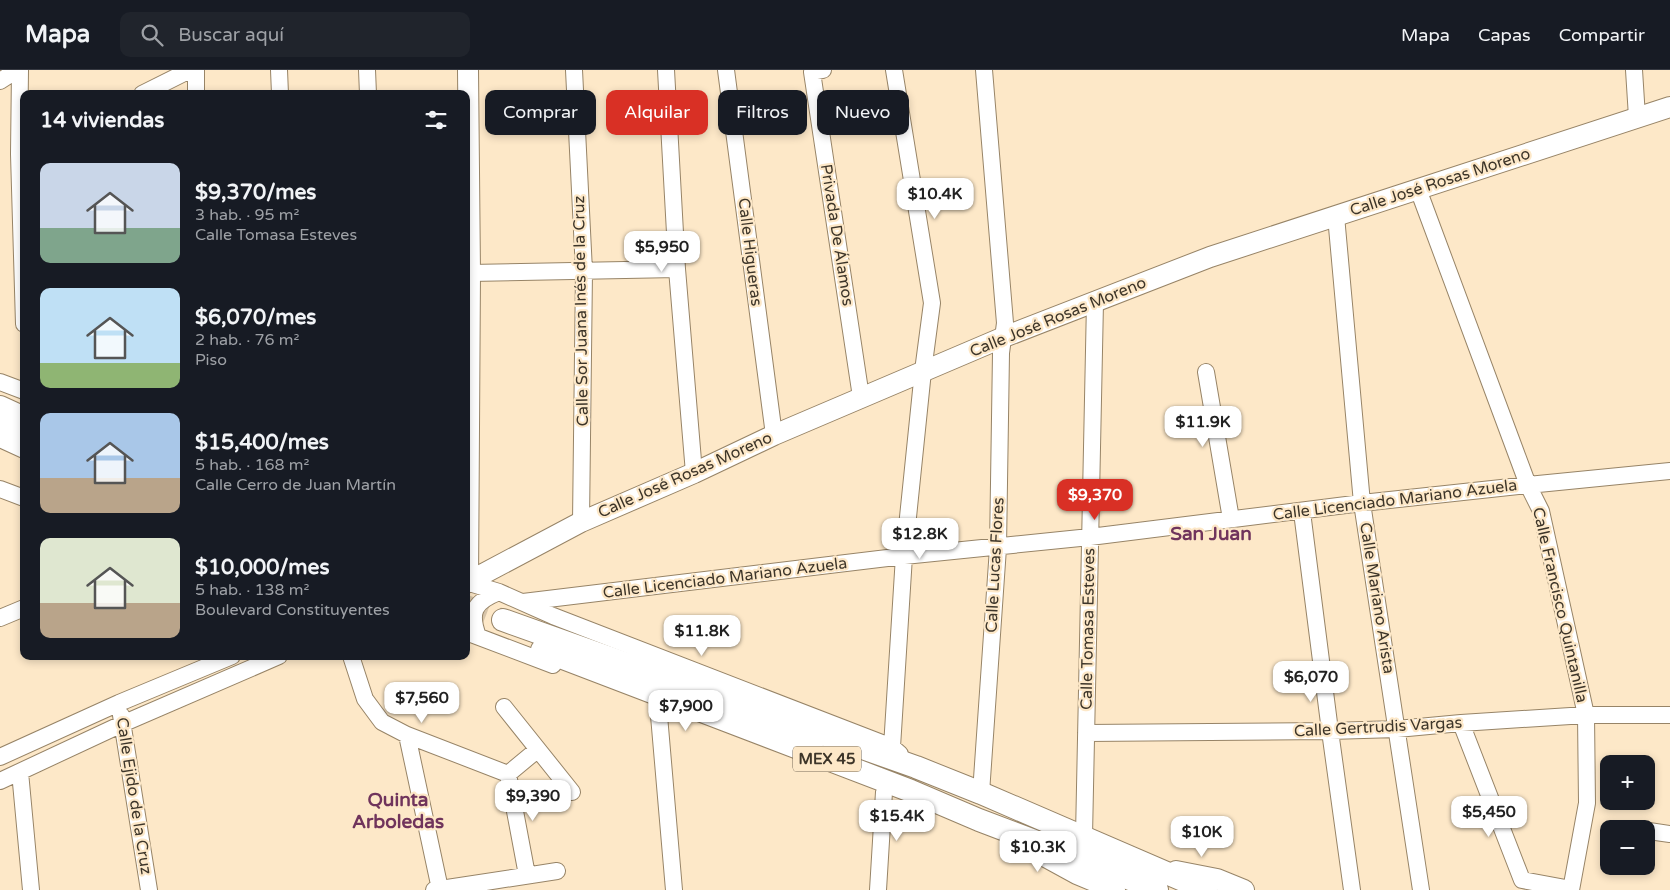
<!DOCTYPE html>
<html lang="es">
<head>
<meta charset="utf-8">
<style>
	:root { --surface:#171b24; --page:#20242c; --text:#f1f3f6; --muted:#9ea1a6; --line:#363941; --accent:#d93025 }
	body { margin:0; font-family:"Varela Round",sans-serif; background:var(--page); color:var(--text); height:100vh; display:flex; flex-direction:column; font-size:19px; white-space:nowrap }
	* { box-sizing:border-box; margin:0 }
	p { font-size:16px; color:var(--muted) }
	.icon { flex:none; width:28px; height:28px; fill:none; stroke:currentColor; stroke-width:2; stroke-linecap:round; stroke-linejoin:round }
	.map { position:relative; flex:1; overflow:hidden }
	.drawer { position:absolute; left:20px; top:20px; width:450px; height:570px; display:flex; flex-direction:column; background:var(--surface); border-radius:10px; box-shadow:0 2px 8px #0003 }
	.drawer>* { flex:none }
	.guide { position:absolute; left:485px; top:20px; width:475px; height:45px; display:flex; gap:10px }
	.buttons { position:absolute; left:1600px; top:685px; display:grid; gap:10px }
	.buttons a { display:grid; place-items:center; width:55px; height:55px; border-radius:10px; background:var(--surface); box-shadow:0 2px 8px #0003; font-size:25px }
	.price { position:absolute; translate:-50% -42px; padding:0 11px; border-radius:10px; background:#fff; color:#222; font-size:16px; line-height:32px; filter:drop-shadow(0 1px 2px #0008) }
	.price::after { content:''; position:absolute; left:50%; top:30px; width:15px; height:11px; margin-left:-8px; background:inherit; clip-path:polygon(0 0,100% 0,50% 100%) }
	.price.selected { background:var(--accent); color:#fff }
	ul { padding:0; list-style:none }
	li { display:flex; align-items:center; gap:15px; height:125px; padding:0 20px }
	li span { display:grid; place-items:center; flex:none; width:140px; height:100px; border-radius:10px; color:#555 }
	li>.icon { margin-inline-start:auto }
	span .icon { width:60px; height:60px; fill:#fffc; stroke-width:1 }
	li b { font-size:21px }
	h2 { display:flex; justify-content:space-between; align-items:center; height:60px; padding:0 20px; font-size:21px }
	.pill { padding:0 18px; border-radius:10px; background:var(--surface); box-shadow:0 2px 8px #0003; font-size:18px; line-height:45px }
	.pill.selected { background:var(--accent); color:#fff }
	header { display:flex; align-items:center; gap:30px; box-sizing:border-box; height:70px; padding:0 25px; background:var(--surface); border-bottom:1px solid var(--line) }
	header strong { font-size:24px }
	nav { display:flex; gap:28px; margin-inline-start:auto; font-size:18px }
	.search { width:350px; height:45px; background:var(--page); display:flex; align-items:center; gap:12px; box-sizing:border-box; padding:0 18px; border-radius:10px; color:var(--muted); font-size:19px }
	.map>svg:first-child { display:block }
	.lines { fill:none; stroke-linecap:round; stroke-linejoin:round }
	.highway-tunnel { stroke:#d7c4a8; stroke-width:22; stroke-dasharray:22 11; stroke-linecap:butt }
	.minor-casing { stroke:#978467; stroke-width:18 }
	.major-casing { stroke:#978467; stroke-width:22 }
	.highway-casing { stroke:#978467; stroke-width:24 }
	.minor { stroke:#fff; stroke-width:16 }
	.major { stroke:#fff; stroke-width:20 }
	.highway { stroke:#fff; stroke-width:22 }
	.labels { text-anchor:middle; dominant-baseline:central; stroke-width:4.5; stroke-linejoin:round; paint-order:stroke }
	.shield { fill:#fde8c8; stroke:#776b59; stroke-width:1 }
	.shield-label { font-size:15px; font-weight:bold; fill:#3d3529 }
	.street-label { font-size:16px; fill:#3d3529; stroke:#fde8c8 }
	.quarter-label { font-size:19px; font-weight:bold; fill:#70345c; stroke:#fde8c8 }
</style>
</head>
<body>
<header>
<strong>Mapa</strong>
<div class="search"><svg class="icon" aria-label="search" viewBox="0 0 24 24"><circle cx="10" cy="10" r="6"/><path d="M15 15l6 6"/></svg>Buscar aquí</div>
<nav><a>Mapa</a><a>Capas</a><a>Compartir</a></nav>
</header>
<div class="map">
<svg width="1670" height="820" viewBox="0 0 1670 820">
	<rect width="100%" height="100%" fill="#fde8c8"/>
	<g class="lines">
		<path class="highway-tunnel" d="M466 536 503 550"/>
		<g class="minor-casing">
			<path id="minor" d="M20 0 19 84 24 254
				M196 0V24
				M279 0 280 24
				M367 0 368 24
				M574 0 584 201 581 452
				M666 0 677 199 694 403
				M726 0 774 365
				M823 0 812 2 861 327
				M1634 0 1637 47
				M0 11 17 0
				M142 24 190 0
				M1418 119 1528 415 1541 441 1586 645 1587 733 1571 820
				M1336 146 1362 433 1421 820
				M470 203 677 199
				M1206 302 1231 449
				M0 312 24 321
				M0 369 24 380
				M0 419 24 428
				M1302 442 1330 661 1352 820
				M466 512 499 522 553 546 892 677 900 684
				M523 532 904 486 1090 467 1362 433 1528 415 1670 401
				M0 548 24 538
				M466 562 553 595
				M478 566C469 542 474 532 499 522
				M351 586 365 629 382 652 407 665 508 704
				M658 634 674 820
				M504 637 572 722
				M121 645 149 820
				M1461 653 1522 810 1571 819
				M1086 663 1330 661 1397 659 1461 653 1586 645H1670
				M407 665 440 819
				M892 677 904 486 923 301 932 233 894 0
				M0 687 119 633 232 586
				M20 702 31 820
				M508 704 527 805
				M508 704 537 680
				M0 711 122 654 279 586
				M981 723 998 478 1001 283 1005 253 984 0
				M1649 761 1670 764
				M1084 766 1095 232
				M434 820 557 801
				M878 820 884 722"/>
		</g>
		<g class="major-casing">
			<path id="major" d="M468 512 470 203 468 0
				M466 513 581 452 694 403 774 365 1004 267 1210 187 1670 37
				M1024 775 1077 804 1115 820
				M1176 801 1217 809 1244 820"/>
		</g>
		<g class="highway-casing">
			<path id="highway" d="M0 337 24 348
				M0 356 24 367
				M503 550 916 697 981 723 1206 820
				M542 580 911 721 979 750 1079 788 1157 820"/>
		</g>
		<use href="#minor" class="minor"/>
		<use href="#major" class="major"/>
		<use href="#highway" class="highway"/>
	</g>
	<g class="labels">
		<rect class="shield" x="793" y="676.5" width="68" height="25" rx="4"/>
		<g class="shield-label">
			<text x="827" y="689">MEX 45</text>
		</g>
		<g class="street-label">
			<text transform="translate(1440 112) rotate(-18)">Calle José Rosas Moreno</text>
			<text transform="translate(837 165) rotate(81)">Privada De Álamos</text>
			<text transform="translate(750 182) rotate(83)">Calle Higueras</text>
			<text transform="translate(581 241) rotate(-91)">Calle Sor Juana Inés de la Cruz</text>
			<text transform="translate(1058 247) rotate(-22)">Calle José Rosas Moreno</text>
			<text transform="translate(685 405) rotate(-24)">Calle José Rosas Moreno</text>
			<text transform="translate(1395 430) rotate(-7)">Calle Licenciado Mariano Azuela</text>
			<text transform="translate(995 495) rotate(-87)">Calle Lucas Flores</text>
			<text transform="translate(725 508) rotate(-7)">Calle Licenciado Mariano Azuela</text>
			<text transform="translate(1377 528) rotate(81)">Calle Mariano Arista</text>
			<text transform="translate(1560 535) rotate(77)">Calle Francisco Quintanilla</text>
			<text transform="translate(1088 559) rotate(-89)">Calle Tomasa Esteves</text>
			<text transform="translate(1378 657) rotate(-3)">Calle Gertrudis Vargas</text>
			<text transform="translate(134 726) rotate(81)">Calle Ejido de la Cruz</text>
		</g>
		<g class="quarter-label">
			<text x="1211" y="464">San Juan</text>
			<text x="398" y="730">Quinta<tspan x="398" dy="22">Arboledas</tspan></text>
		</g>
	</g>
</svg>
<div class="buttons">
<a>+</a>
<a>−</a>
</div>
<b class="price" style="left:935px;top:150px">$10.4K</b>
<b class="price" style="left:662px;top:203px">$5,950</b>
<b class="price" style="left:1203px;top:378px">$11.9K</b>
<b class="price selected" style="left:1095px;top:451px">$9,370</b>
<b class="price" style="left:920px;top:490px">$12.8K</b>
<b class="price" style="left:702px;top:587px">$11.8K</b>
<b class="price" style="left:1311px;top:633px">$6,070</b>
<b class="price" style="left:422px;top:654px">$7,560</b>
<b class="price" style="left:686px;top:662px">$7,900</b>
<b class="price" style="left:533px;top:752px">$9,390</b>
<b class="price" style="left:1489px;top:768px">$5,450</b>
<b class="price" style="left:897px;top:772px">$15.4K</b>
<b class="price" style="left:1202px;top:788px">$10K</b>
<b class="price" style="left:1038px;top:803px">$10.3K</b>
<div class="guide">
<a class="pill">Comprar</a>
<a class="pill selected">Alquilar</a>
<a class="pill">Filtros</a>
<a class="pill">Nuevo</a>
</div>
<section class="drawer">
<h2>14 viviendas<svg class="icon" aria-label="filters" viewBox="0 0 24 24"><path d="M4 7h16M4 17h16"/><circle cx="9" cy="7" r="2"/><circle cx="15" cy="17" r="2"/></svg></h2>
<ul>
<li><span style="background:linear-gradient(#c9d6e8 65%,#7fa58c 0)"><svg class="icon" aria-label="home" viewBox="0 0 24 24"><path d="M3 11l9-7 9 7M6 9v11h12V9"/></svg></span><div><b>$9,370/mes</b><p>3 hab. · 95 m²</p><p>Calle Tomasa Esteves</p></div></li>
<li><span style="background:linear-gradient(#bfe0f5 75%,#8fb573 0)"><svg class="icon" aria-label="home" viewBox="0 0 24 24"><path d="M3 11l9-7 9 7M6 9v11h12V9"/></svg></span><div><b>$6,070/mes</b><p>2 hab. · 76 m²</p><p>Piso</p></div></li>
<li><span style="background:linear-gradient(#a9c7e8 65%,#b9a48a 0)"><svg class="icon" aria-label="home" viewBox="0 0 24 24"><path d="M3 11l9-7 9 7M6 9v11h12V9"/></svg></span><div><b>$15,400/mes</b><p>5 hab. · 168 m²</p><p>Calle Cerro de Juan Martín</p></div></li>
<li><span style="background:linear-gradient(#dfe7d0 65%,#b9a48a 0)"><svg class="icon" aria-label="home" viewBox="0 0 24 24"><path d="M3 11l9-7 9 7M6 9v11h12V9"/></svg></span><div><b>$10,000/mes</b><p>5 hab. · 138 m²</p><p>Boulevard Constituyentes</p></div></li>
</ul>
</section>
</div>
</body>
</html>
